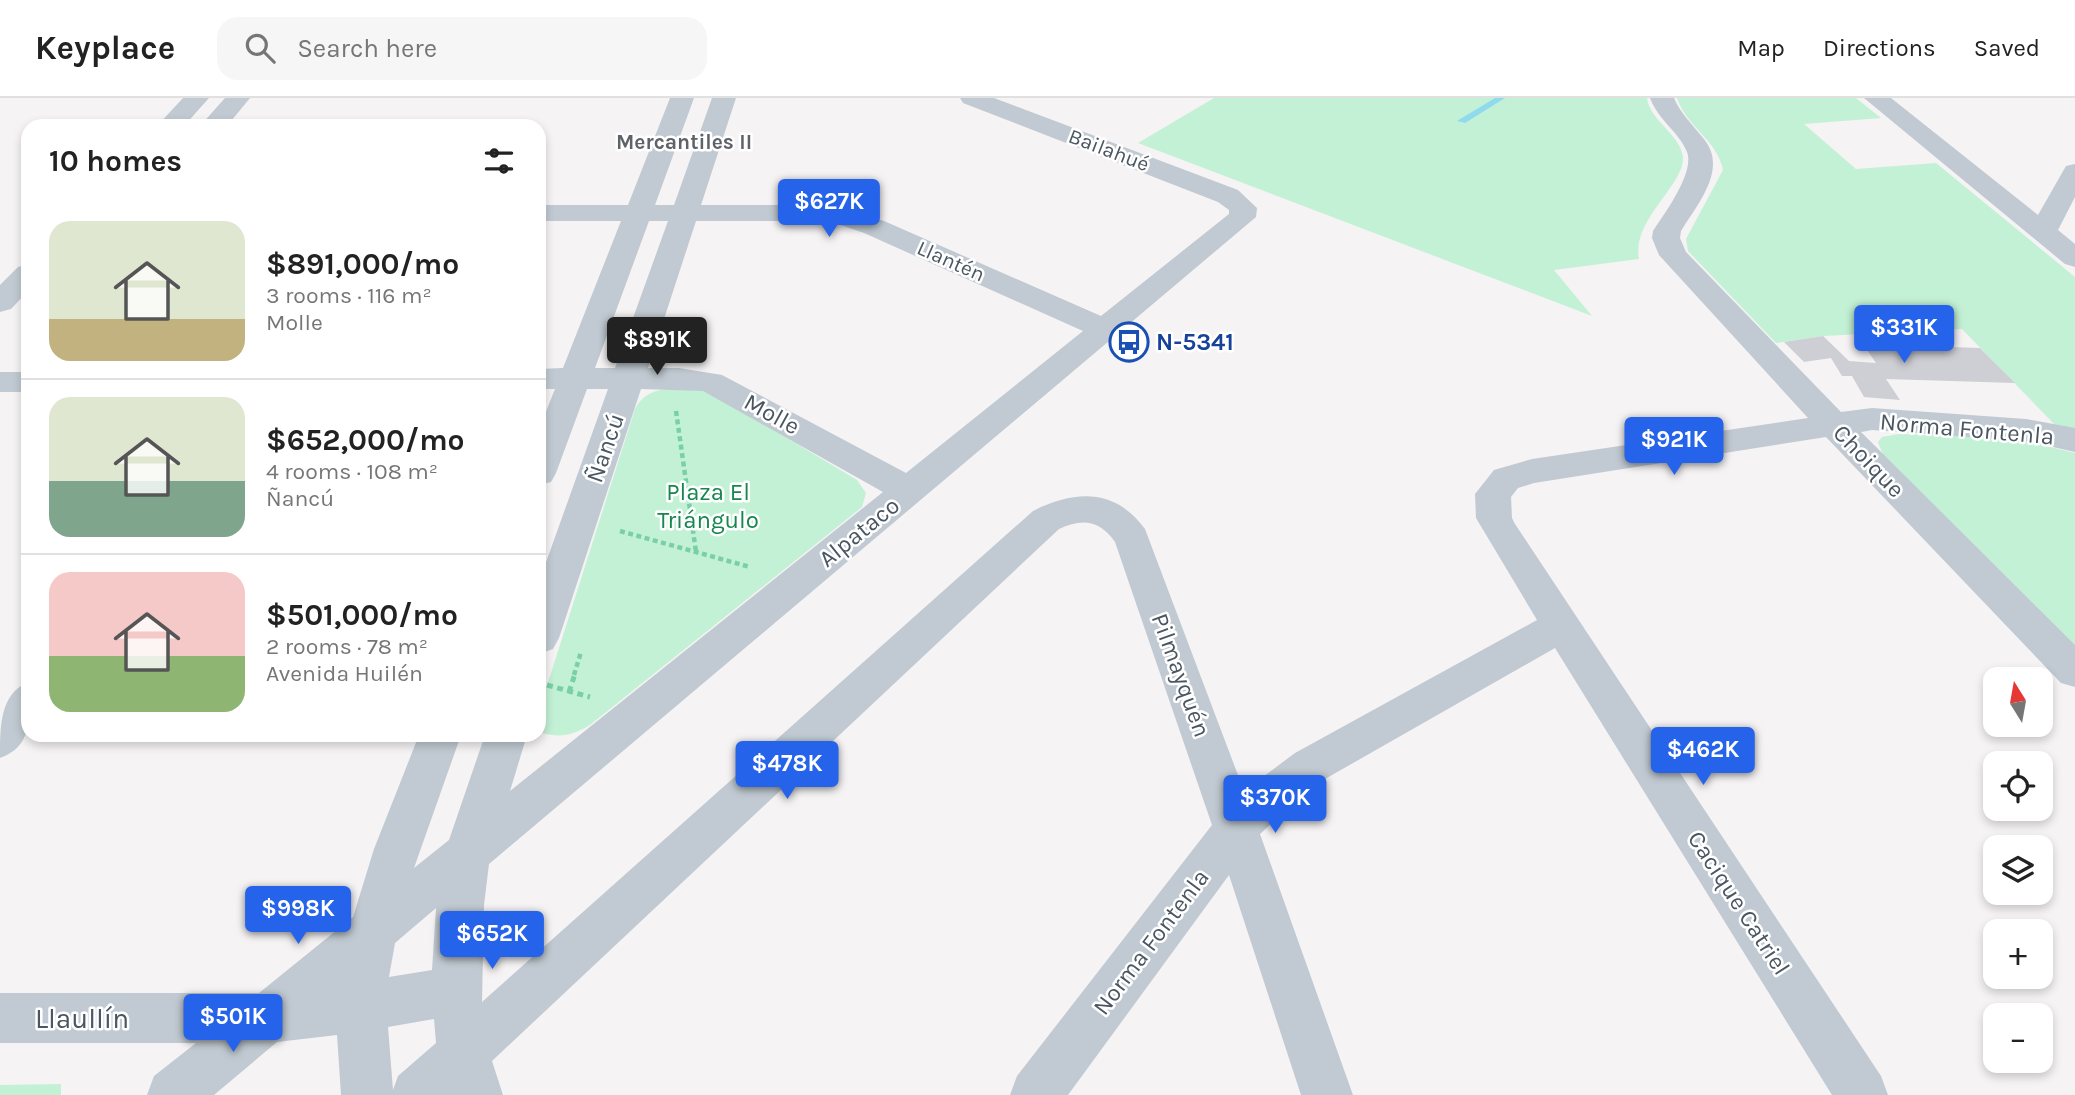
<!DOCTYPE html>
<html lang="en">
<head>
<meta charset="utf-8">
<style>
	:root { --surface:#fff; --page:#f6f6f6; --text:#222; --muted:#767676; --line:#e0e0e0; --accent:#2563eb }
	body { margin:0; font-family:Karla,sans-serif; background:var(--page); color:var(--text); height:100vh; display:flex; flex-direction:column; font-size:26px; white-space:nowrap }
	* { box-sizing:border-box; margin:0 }
	p { font-size:23px; color:var(--muted) }
	.icon { flex:none; width:38px; height:38px; fill:none; stroke:currentColor; stroke-width:2; stroke-linecap:round; stroke-linejoin:round }
	.map { position:relative; flex:1; overflow:hidden }
	.details { position:absolute; left:21px; top:21px; width:525px; height:623px; display:flex; flex-direction:column; background:var(--surface); border-radius:21px; box-shadow:0 4px 10px #0003 }
	.details>* { flex:none }
	.needle { width:46px; rotate:349deg }
	.fabs { position:absolute; left:1983px; top:569px; display:grid; gap:14px }
	.fabs a { display:grid; place-items:center; width:70px; height:70px; border-radius:14px; background:var(--surface); box-shadow:0 4px 10px #0003; font-size:35px }
	.price { position:absolute; translate:-50% -60px; padding:0 16px; border-radius:7px; background:var(--accent); color:#fff; font-size:23px; line-height:46px; filter:drop-shadow(0 2px 4px #0008) }
	.price::after { content:''; position:absolute; left:50%; top:42px; width:21px; height:16px; margin-left:-10px; background:inherit; clip-path:polygon(0 0,100% 0,50% 100%) }
	.price.on { background:#222; color:#fff }
	ul { padding:0; list-style:none }
	li { display:flex; align-items:center; gap:21px; height:175px; padding:0 28px }
	li+li { border-top:2px solid var(--line) }
	li span { display:grid; place-items:center; flex:none; width:196px; height:140px; border-radius:21px; color:#555 }
	li>.icon { margin-inline-start:auto }
	span .icon { width:84px; height:84px; fill:#fffc; stroke-width:1 }
	li b { font-size:30px }
	h2 { display:flex; justify-content:space-between; align-items:center; height:84px; padding:0 28px; font-size:30px }
	header { display:flex; align-items:center; gap:42px; box-sizing:border-box; height:98px; padding:0 35px; background:var(--surface); border-bottom:2px solid var(--line) }
	header strong { font-size:33px }
	nav { display:flex; gap:38px; margin-inline-start:auto; font-size:24px }
	.search { width:490px; height:63px; background:var(--page); display:flex; align-items:center; gap:18px; box-sizing:border-box; padding:0 24px; border-radius:21px; color:var(--muted); font-size:26px }
	.map>svg:first-child { display:block }
	.green { fill:#c3f1d5 }
	.lines { fill:none; stroke-linecap:round; stroke-linejoin:round }
	.stream { fill:#90daee; fill-rule:evenodd }
	.building { fill:#cdcfd5 }
	.path-far1 { stroke:#7ad0a6; stroke-width:4.5; stroke-dasharray:5 3.5; stroke-linecap:butt }
	.path { stroke:#7ad0a6; stroke-width:5; stroke-dasharray:6 4.5; stroke-linecap:butt }
	.minor { fill:#c1cad2; fill-rule:evenodd }
	.labels { text-anchor:middle; dominant-baseline:central; stroke-width:5; stroke-linejoin:round; paint-order:stroke }
	.far-neighbourhood-label { font-size:21px; font-weight:bold; fill:#5f6368; stroke:#fff }
	.far-street-label { font-size:21px; fill:#4a5661; stroke:#fff }
	.transit-label { font-size:24px; font-weight:bold; fill:#164399; stroke:#fff; text-anchor:start }
	.street-label { font-size:24px; fill:#4a5661; stroke:#fff }
	.park-label { font-size:24px; fill:#17864f; stroke:#fff }
	.near-street-label { font-size:28px; fill:#4a5661; stroke:#fff }
</style>
</head>
<body>
<header>
<strong>Keyplace</strong>
<div class="search"><svg class="icon" aria-label="search" viewBox="0 0 24 24"><circle cx="10" cy="10" r="6"/><path d="M15 15l6 6"/></svg>Search here</div>
<nav><a>Map</a><a>Directions</a><a>Saved</a></nav>
</header>
<div class="map">
<svg width="2075" height="997" viewBox="0 0 2075 997">
	<rect width="100%" height="100%" fill="#f5f3f3"/>
	<path class="green" d="M1214 0H1647C1650 23 1680 36 1683 59 1685 87 1631 122 1639 161L1554 172 1592 218 1138 45Z
		M1677 0H1856L1881 20 1804 26 1856 71 1936 65 2075 179V334L2055 327 1962 231 1823 238 1776 245 1688 153 1686 141 1723 72C1718 43 1686 28 1677 0Z
		M696 290 712 295 857 382 866 395 862 409 590 627C573 637 561 640 542 635L539 613 635 311C647 287 673 291 696 290Z
		M1899 336 2010 339 2075 355V550L1883 357 1878 344 1882 339Z
		M61 986V997H0V987Z"/>
	<g class="lines">
		<path class="stream" d="M1495 0H1505L1465 25 1457 23Z"/>
	</g>
	<path class="building" d="M1823 238 1849 263 1876 265 1863 246 1980 250 2015 285 1886 281 1900 302 1864 299 1852 278H1842L1831 260 1804 264 1784 244Z"/>
	<g class="lines">
		<path class="path-far1" d="M676 313 696 454
			M620 433 750 469
			M574 577 581 554"/>
		<path class="path" d="M547 587 590 599
			M569 594 575 576"/>
		<path class="minor" d="M183 0H209L184 28H157Z
			M225 0H250L227 28H200Z
			M670 0H694L655 107H674L712 0H736L701 107H800L841 110 884 123 1101 218 1229 116V112L1218 104 963 5 960 0H994L1238 92 1257 110 1256 119 489 766 484 807 482 904 1033 413C1075 392 1115 390 1145 431L1244 693 1295 655 1537 522 1476 420 1475 396 1494 372 1532 361 1808 320 1659 157 1652 140 1653 133C1664 116 1695 75 1687 54 1680 35 1658 22 1650 0H1674C1680 15 1693 27 1703 40 1729 70 1698 105 1681 133L1680 140 1686 154 1841 314 1872 310 2026 321 2075 330V354L2026 343 1872 332 1861 334 2075 547V589L2061 585 1826 339 1534 385 1518 390 1511 399 1512 420 1515 426 1881 978 1888 997H1832L1555 550 1325 681 1287 711 1260 736 1353 997H1301L1229 777 1068 997H1010L1017 978 1212 727 1115 444C1100 422 1082 420 1059 431L492 963 503 997H341L337 937 277 944 214 997H147L154 978 196 945H0V895H259L353 819 374 751 419 637H461L414 770 449 742 485 637H527L510 693 883 394 703 293 641 291 559 540 553 551 539 556V484L608 291H587L556 375 551 384 539 387V331L555 291H539V271L563 270 621 123H539V107H628ZM649 123H668L615 270H595ZM696 123H800L838 126 864 135 1083 233 906 375 722 277 679 270H648ZM436 810 432 872 389 879 395 845ZM434 921 436 945 398 978 393 992 388 929Z
			M1864 0H1891L2038 117 2066 68 2075 66V99L2058 132 2075 146V169L2065 166Z
			M28 166V193L11 211 0 214V187L18 169Z
			M0 274H28V294H0Z
			M28 584C28 616 36 647 0 660 0 628 0 596 28 584Z"/>
	</g>
	<defs>
		<g id="bus-ring" transform="scale(2.0125)"><circle r="9.5" fill="#fff" stroke="#1a4fb4" stroke-width="1.5"/><path d="M-5-6H5V4H4V6H2V4H-2V6H-4V4H-5ZM-3.5-4V0h7V-4ZM-3.5 1.2v1.5H-2V1.2ZM2 1.2v1.5H3.5V1.2Z" fill="#1a4fb4"/></g>
	</defs>
	<g fill-rule="evenodd">
		<use href="#bus-ring" x="1129" y="244"/>
	</g>
	<g class="labels">
		<g class="far-neighbourhood-label">
			<text x="684" y="44">Mercantiles II</text>
		</g>
		<g class="far-street-label">
			<text transform="translate(1109 52) rotate(21)">Bailahué</text>
			<text transform="translate(951 163) rotate(24)">Llantén</text>
		</g>
		<g class="transit-label">
			<text x="1156" y="244">N-5341</text>
		</g>
		<g class="street-label">
			<text transform="translate(772 316) rotate(29)">Molle</text>
			<text transform="translate(1967 331) rotate(5)">Norma Fontenla</text>
			<text transform="translate(605 350) rotate(-71)">Ñancú</text>
			<text transform="translate(1869 363) rotate(46)">Choique</text>
			<text transform="translate(859 434) rotate(-39)">Alpataco</text>
			<text transform="translate(1181 577) rotate(70)">Pilmayquén</text>
			<text transform="translate(1739 805) rotate(57)">Cacique Catriel</text>
			<text transform="translate(1151 844) rotate(-53)">Norma Fontenla</text>
		</g>
		<g class="park-label">
			<text x="708" y="394">Plaza El<tspan x="708" dy="28">Triángulo</tspan></text>
		</g>
		<g class="near-street-label">
			<text x="82" y="920">Llaullín</text>
		</g>
	</g>
</svg>
<div class="fabs">
<a><svg class="needle" viewBox="-14 -14 28 28"><path d="M0-13l5 13h-10z" fill="#e53935"/><path d="M0 13l5-13h-10z" fill="#767676"/></svg></a>
<a><svg class="icon" aria-label="locate" viewBox="0 0 24 24"><circle cx="12" cy="12" r="6"/><path d="M12 2v4M12 18v4M2 12h4M18 12h4"/></svg></a>
<a><svg class="icon" aria-label="layers" viewBox="0 0 24 24"><path d="M12 4l9 5-9 5-9-5zM3 14l9 5 9-5"/></svg></a>
<a>+</a>
<a>−</a>
</div>
<b class="price" style="left:829px;top:141px">$627K</b>
<b class="price" style="left:1904px;top:267px">$331K</b>
<b class="price on" style="left:657px;top:279px">$891K</b>
<b class="price" style="left:1674px;top:379px">$921K</b>
<b class="price" style="left:1703px;top:689px">$462K</b>
<b class="price" style="left:787px;top:703px">$478K</b>
<b class="price" style="left:1275px;top:737px">$370K</b>
<b class="price" style="left:298px;top:848px">$998K</b>
<b class="price" style="left:492px;top:873px">$652K</b>
<b class="price" style="left:233px;top:956px">$501K</b>
<section class="details">
<h2>10 homes<svg class="icon" aria-label="filters" viewBox="0 0 24 24"><path d="M4 7h16M4 17h16"/><circle cx="9" cy="7" r="2"/><circle cx="15" cy="17" r="2"/></svg></h2>
<ul>
<li><span style="background:linear-gradient(#dfe7d0 70%,#c2b280 0)"><svg class="icon" aria-label="home" viewBox="0 0 24 24"><path d="M3 11l9-7 9 7M6 9v11h12V9"/></svg></span><div><b>$891,000/mo</b><p>3 rooms · 116 m²</p><p>Molle</p></div></li>
<li><span style="background:linear-gradient(#dfe7d0 60%,#7fa58c 0)"><svg class="icon" aria-label="home" viewBox="0 0 24 24"><path d="M3 11l9-7 9 7M6 9v11h12V9"/></svg></span><div><b>$652,000/mo</b><p>4 rooms · 108 m²</p><p>Ñancú</p></div></li>
<li><span style="background:linear-gradient(#f6c9c9 60%,#8fb573 0)"><svg class="icon" aria-label="home" viewBox="0 0 24 24"><path d="M3 11l9-7 9 7M6 9v11h12V9"/></svg></span><div><b>$501,000/mo</b><p>2 rooms · 78 m²</p><p>Avenida Huilén</p></div></li>
</ul>
</section>
</div>
</body>
</html>
